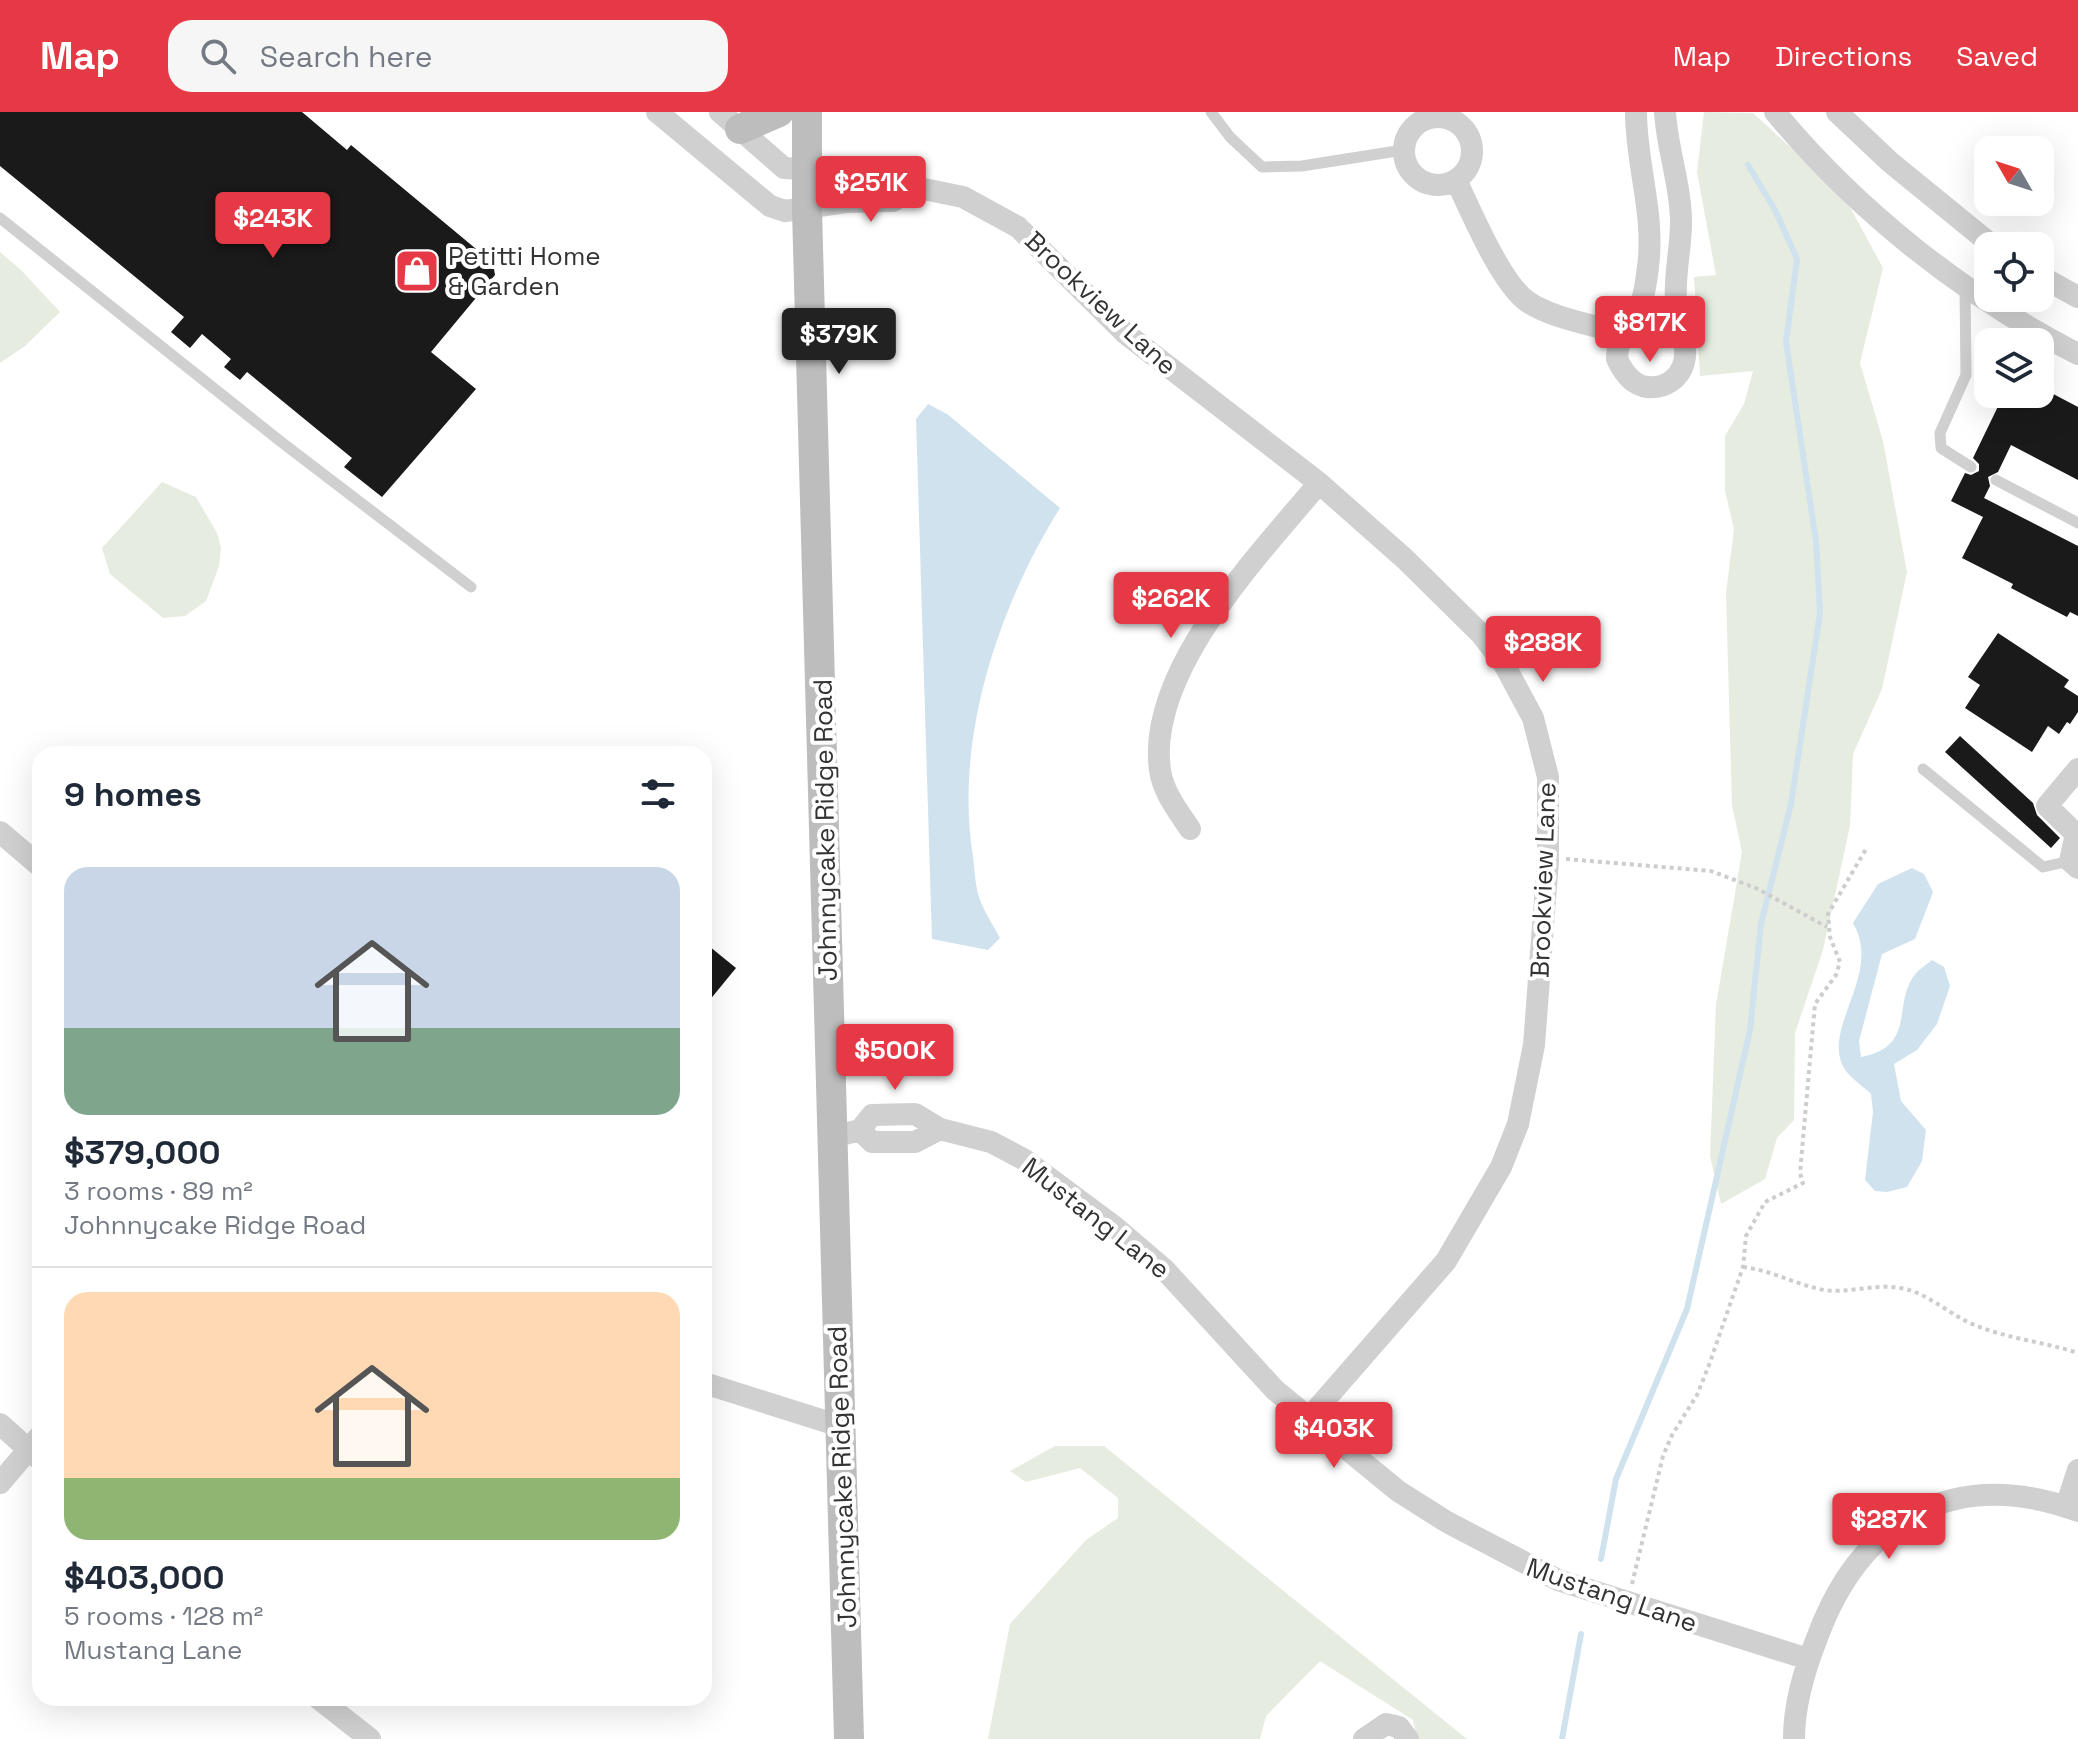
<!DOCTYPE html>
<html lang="en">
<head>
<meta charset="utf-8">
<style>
	:root { --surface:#fff; --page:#f6f6f7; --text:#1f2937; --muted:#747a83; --line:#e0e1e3; --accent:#e63946 }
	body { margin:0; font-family:"Space Grotesk",sans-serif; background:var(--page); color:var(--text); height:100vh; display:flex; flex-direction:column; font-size:30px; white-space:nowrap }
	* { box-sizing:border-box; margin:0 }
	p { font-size:26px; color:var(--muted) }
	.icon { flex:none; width:44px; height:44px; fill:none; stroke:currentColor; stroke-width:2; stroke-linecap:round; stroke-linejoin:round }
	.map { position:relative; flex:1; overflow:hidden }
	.panel { position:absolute; left:32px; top:634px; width:680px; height:960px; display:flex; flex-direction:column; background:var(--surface); border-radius:24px; box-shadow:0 8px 32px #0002 }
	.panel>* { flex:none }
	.needle { width:52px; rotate:309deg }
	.controls { position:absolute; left:1974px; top:24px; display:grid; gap:16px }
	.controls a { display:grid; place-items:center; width:80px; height:80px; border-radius:16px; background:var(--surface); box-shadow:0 8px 32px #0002; font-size:40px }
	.price { position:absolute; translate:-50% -68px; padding:0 18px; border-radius:8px; background:var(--accent); color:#fff; font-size:26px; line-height:52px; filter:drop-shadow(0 2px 4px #0008) }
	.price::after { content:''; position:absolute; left:50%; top:48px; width:24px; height:18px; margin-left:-12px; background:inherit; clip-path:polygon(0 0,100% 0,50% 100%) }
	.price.on { background:#222; color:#fff }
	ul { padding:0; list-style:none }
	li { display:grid; align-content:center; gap:16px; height:424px; padding:0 32px }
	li+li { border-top:2px solid var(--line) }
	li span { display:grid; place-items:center; height:248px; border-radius:24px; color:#555 }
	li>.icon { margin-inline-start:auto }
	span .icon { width:144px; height:144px; fill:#fffc; stroke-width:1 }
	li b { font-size:34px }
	h2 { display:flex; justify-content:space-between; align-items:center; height:96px; padding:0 32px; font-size:34px }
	header { display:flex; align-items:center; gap:48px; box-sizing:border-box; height:112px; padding:0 40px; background:var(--accent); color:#fff }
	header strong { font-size:38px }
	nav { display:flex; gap:44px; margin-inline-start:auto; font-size:28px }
	.search { width:560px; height:72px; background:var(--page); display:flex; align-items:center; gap:20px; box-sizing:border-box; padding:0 28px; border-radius:24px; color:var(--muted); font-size:30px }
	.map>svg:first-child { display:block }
	.green { fill:#e6ecdf }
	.water { fill:#cfe2ee }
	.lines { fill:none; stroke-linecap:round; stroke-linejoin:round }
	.stream { stroke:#cfe2ee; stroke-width:6 }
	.building { fill:#1a1a1a }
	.path { stroke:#cdcdcd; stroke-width:4; stroke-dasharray:4 4; stroke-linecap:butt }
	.lane { stroke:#d0d0d0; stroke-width:11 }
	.street { stroke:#d0d0d0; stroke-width:22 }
	.secondary { stroke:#bdbdbd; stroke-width:30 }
	.labels { text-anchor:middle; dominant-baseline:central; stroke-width:8; stroke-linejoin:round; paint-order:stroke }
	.poi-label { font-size:26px; fill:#333; stroke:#fff; text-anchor:start }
	.street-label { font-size:26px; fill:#333; stroke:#fff }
</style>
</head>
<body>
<header>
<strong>Map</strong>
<div class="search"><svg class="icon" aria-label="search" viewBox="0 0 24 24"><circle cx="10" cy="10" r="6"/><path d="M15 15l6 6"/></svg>Search here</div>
<nav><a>Map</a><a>Directions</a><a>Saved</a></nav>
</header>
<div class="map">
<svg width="2078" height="1627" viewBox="0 0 2078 1627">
	<rect width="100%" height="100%" fill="#fff"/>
	<path class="green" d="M1704 0 1753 1 1844 84 1883 156 1860 251 1883 329 1907 460 1882 577 1853 642 1850 714 1823 838 1795 921 1794 1008 1777 1026 1765 1067 1721 1092 1710 1044 1716 893 1742 740 1732 693 1726 481 1734 417 1725 379V324L1744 292 1753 259 1700 264 1694 165 1716 163 1697 60Z
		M0 140 21 158 60 200 25 234 0 251Z
		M162 370 196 385 217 421 221 436 219 454 206 489 185 504 163 506 110 462 102 436Z
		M1055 1334H1104L1467 1627H1417L1413 1608 1320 1549 1266 1604 1260 1627H988L1010 1512 1086 1428 1118 1406V1386L1080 1356 1026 1370 1010 1359Z"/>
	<path class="water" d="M928 292 947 302 1060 396C998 495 954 628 973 745 975 759 975 775 980 788 985 801 993 813 1000 826L988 838 932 827 916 307Z
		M1912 756 1924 762 1933 780 1915 827 1882 842 1859 929 1861 945C1919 934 1890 890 1917 860 1921 856 1927 852 1932 848L1944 855 1950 874 1937 912 1917 938 1894 952 1901 989 1926 1018 1922 1049 1907 1075 1887 1080 1875 1079 1865 1068 1873 1000 1871 982C1863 974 1850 966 1844 956 1821 916 1883 862 1853 811L1878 772Z"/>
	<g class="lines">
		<path class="stream" d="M1601 1447 1616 1367 1687 1197 1750 918 1761 812 1791 692 1820 501 1816 429 1786 230 1797 147 1775 98 1748 53
			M1562 1627 1581 1522"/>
	</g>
	<path class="building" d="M0 0H302L347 38 351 33 493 151 495 163 431 240 476 277 382 385 344 355 352 346 247 260 240 268 224 255 231 247 202 222 190 236 171 220 184 205 0 54Z
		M2040 275 2078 295V368L2011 333 1998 360 1988 365 1990 374 1984 386 2078 434V504L2070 500 2067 505 2011 476 2013 472 1962 446 1983 405 1951 389 1965 361 1971 363 1979 359V352L1973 346 2004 282H2040Z
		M1998 521 2069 568 2064 575 2078 584V600L2070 612 2067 610 2059 622 2048 614 2032 640 1965 596 1980 573 1968 565Z
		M1960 624 2033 691 2037 703 2060 726 2051 736 1945 640Z
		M704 830 736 856 704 895Z"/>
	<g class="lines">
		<path class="path" d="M1566 747 1711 759 1756 776 1827 815
			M1743 1155C1770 1158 1793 1171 1819 1177 1845 1183 1874 1171 1900 1176 1928 1180 1950 1204 1977 1214 2010 1227 2044 1230 2078 1241
			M1632 1472 1663 1344 1672 1323 1697 1283 1709 1253 1743 1155 1746 1124 1765 1090 1803 1071 1800 1061 1815 892 1836 863 1840 850 1830 825 1828 802 1866 737"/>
		<path class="lane" d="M1211 0 1230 25 1262 55 1302 54 1403 38
			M0 106 280 329 471 475
			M1965 174 1966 263 1940 321 1941 336 1971 355
			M1996 368 2078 411
			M1923 657 2043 755 2070 749"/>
		<path class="street" d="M657 0 770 94 785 99 846 90 893 89 914 75
			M720 0 784 56 896 62 914 75 963 85 1018 115 1125 221 1319 371 1405 447 1482 523 1504 552 1533 606 1548 665V748L1534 933 1518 1012 1501 1055 1446 1149 1309 1306
			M1636 0C1636 53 1655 101 1648 155 1646 169 1645 184 1639 197 1631 216 1617 224 1617 247 1623 260 1632 273 1647 275 1664 277 1680 267 1684 250 1689 231 1677 209 1676 190 1674 163 1681 137 1681 110 1681 73 1667 37 1665 0
			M1775 0C1856 98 1964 184 2078 242
			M1837 0 1890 50 1993 134
			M1404 39a34 34 0 1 1 68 0a34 34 0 1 1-68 0Z
			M1456 68C1471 99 1501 172 1528 190 1551 206 1595 213 1622 222
			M2040 164 2078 185
			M2078 657 2047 694 2076 722 2070 749 2078 756
			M1190 717C1178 699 1163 680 1160 658 1146 559 1260 442 1319 371
			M0 720 40 754
			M860 1018 872 1030H915L940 1017
			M833 1025 860 1018 872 1003 915 1002 940 1017 991 1030 1025 1048 1115 1115 1164 1157 1275 1278 1398 1379 1447 1410 1558 1468 1808 1547
			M704 1271 840 1314
			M0 1312 38 1346
			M0 1371 40 1324
			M2066 1395 2078 1358
			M318 1586 370 1627
			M1364 1627 1386 1612 1399 1615 1408 1627
			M1794 1627C1794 1592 1804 1559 1817 1526 1861 1406 1955 1354 2078 1399"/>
		<path class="secondary" d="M807 0V98L849 1627
			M740 17 779 0"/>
	</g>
	<defs>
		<g id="shop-square" transform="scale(2.3)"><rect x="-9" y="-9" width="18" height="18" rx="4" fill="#e63946" stroke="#fff"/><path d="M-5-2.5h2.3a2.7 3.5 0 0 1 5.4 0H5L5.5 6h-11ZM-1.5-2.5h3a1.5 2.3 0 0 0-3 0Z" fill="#fff"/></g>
	</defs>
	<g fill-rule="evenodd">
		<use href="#shop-square" x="417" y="159"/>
	</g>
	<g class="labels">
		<g class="poi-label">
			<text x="448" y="144">Petitti Home<tspan x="448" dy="30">&amp; Garden</tspan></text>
		</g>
		<g class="street-label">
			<text transform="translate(1101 191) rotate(43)">Brookview Lane</text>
			<text transform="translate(825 718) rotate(-91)">Johnnycake Ridge Road</text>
			<text transform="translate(1543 768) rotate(-88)">Brookview Lane</text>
			<text transform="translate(1096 1106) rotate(38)">Mustang Lane</text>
			<text transform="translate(842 1365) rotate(-92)">Johnnycake Ridge Road</text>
			<text transform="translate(1612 1483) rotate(19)">Mustang Lane</text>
		</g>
	</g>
</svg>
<div class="controls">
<a><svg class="needle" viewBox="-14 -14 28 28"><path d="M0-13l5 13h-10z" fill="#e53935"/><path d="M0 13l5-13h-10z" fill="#747a83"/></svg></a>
<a><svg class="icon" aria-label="locate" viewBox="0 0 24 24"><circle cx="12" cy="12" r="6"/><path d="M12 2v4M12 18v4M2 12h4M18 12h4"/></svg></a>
<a><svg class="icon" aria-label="layers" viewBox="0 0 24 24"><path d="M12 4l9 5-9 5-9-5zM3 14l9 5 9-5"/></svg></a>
</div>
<b class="price" style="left:871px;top:112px">$251K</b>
<b class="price" style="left:273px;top:148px">$243K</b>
<b class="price" style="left:1650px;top:252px">$817K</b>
<b class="price on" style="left:839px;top:264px">$379K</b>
<b class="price" style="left:1171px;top:528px">$262K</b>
<b class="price" style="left:1543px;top:572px">$288K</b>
<b class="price" style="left:895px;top:980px">$500K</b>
<b class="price" style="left:1334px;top:1358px">$403K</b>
<b class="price" style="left:1889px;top:1449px">$287K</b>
<section class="panel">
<h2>9 homes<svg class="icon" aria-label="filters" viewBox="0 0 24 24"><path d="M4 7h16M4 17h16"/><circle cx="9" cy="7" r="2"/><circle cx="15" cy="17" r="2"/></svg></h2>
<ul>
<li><span style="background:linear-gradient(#c9d6e8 65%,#7fa58c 0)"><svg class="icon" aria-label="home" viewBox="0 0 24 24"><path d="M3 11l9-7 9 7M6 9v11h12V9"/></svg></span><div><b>$379,000</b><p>3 rooms · 89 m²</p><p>Johnnycake Ridge Road</p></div></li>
<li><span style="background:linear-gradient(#ffd9b3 75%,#8fb573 0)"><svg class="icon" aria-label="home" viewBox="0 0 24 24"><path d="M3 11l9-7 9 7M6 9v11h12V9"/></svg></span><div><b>$403,000</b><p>5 rooms · 128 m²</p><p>Mustang Lane</p></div></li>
</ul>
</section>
</div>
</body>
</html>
